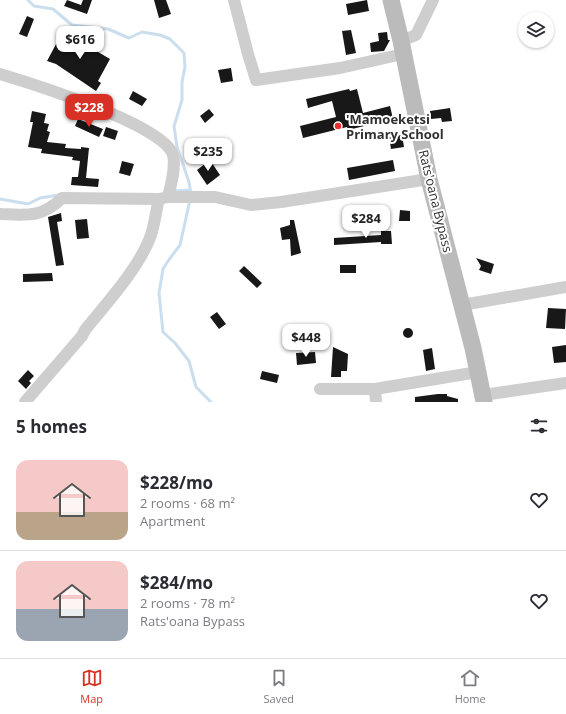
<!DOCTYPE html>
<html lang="en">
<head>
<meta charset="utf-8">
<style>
	:root { --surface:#fff; --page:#f2f2f3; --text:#2b2b33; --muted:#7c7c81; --line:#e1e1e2; --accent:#d93025 }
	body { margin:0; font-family:"Open Sans",sans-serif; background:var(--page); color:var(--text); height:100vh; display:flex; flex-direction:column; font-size:15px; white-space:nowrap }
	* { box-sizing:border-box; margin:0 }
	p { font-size:13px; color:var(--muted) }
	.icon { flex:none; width:22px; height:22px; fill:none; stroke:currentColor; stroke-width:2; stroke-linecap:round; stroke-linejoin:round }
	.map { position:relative; height:402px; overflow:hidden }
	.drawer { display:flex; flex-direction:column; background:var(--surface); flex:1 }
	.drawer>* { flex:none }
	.tools { position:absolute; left:518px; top:12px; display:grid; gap:8px }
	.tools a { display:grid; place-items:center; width:36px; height:36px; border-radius:50%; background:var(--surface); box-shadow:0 1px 3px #0004; font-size:20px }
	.price { position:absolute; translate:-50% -34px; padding:0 9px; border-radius:8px; background:#fff; color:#222; font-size:13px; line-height:26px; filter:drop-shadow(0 1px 2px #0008) }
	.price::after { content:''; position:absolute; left:50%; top:24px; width:12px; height:9px; margin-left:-6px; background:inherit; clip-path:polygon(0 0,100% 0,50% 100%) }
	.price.selected { background:var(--accent); color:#fff }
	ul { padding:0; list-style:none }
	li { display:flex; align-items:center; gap:12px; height:100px; padding:0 16px }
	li+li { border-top:1px solid var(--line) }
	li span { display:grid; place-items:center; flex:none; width:112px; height:80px; border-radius:12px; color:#555 }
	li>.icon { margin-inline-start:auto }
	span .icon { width:48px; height:48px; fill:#fffc; stroke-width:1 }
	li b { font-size:17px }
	h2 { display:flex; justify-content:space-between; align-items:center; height:48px; padding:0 16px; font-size:17px }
	.dock { display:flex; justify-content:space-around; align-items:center; height:56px; border-top:1px solid var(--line); background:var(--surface); font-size:11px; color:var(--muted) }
	.dock a { display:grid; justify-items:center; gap:2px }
	.dock .selected { color:var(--accent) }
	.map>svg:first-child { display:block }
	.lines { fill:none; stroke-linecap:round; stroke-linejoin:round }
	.stream { stroke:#cbdeee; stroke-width:3 }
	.building { fill:#181818 }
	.street { stroke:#cecece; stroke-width:12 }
	.secondary { stroke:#bbb; stroke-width:17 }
	.poi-dot { fill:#eb3032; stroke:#fff; stroke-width:1.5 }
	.labels { text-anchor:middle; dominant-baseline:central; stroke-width:4; stroke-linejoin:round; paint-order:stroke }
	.poi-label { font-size:13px; font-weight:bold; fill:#313131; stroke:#fff; text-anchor:start }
	.street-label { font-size:13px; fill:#313131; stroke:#fff }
</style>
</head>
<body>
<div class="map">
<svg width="566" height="402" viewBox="0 0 566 402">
	<rect width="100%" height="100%" fill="#fff"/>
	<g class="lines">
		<path class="stream" d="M28 0 34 6 53 9 72 25 108 29 129 38 142 32 160 35 170 39 184 53 185 67 182 82V100L174 126 177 147 189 182 191 194
			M172 191 190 190
			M0 199 28 204 40 198 59 195
			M190 200 180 245 168 261 163 269 159 293 163 332 175 343 189 361 196 387 211 402"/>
	</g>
	<path class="building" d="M67 0 81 5 83 0H92L87 14 64 6Z
		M154 0H166L171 14 159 18Z
		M367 0 369 11 348 15 346 4Z
		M27 16 34 19 27 37 19 34Z
		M351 30 356 53 346 55 342 31Z
		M387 32 388 40H390L384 51 371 52 370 43 379 41 378 33Z
		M62 33 78 41 79 38 89 43 95 47 93 49 110 59 98 81 101 83 96 91 56 64 47 61Z
		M231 68 233 81 221 83 218 70Z
		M349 89 350 91 357 89 363 113 390 106 393 119 348 130 347 127 303 138 300 126 336 117 332 101 308 108 306 99Z
		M133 91 147 99 142 106 129 99Z
		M450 108 452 121 442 122 441 118 431 119 430 111Z
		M209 109 214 115 205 123 200 116Z
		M32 111 46 114 44 123 49 124 47 131 50 132 47 142 66 144 65 148 81 149V147L89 148 86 178 99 179 98 187 71 185 72 177H78L80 161 72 160 73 157 41 153 42 149 28 147 33 122H30Z
		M78 119 103 129 99 137 75 126Z
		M106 127 118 131 115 140 103 136Z
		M402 135 404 147 391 149 389 137Z
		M210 160 220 175 207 185 197 170Z
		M393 160 395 171 349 180 347 168Z
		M122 161 134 164 130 176 119 173Z
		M400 210 410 211V221H399Z
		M61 213 62 221 57 222 64 265 56 266 48 217Z
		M87 219 89 238 77 239 75 220Z
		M290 220H294L301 253 291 256 290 239 282 240 280 228 290 225Z
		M381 231H391L392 244H381V242L334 245V238L381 235Z
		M476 258 494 264 491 274 479 270 481 266Z
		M340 265H356V273H340Z
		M244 266 262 283 257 288 239 271Z
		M52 273 53 281 23 282V274Z
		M548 308 566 309 565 329 546 328Z
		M217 312 226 324 219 329 210 317Z
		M403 333a5 5 0 1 1 10 0a5 5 0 1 1-10 0Z
		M566 345V362L554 363 552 347Z
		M333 347 348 354 347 371H341V377H331Z
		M432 348 435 369 426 371 423 350Z
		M315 352 316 363 297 365 296 353Z
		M28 370 34 376 29 381 31 383 26 389 18 381Z
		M262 371 279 375 277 383 260 379Z
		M438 394H447V396L458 399V402H415V397Z"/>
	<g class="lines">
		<path class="street" d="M234 0 248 54 256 80 340 68 403 54
			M401 41 416 35 433 0
			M0 74C30 83 165 125 173 155 176 167 171 185 168 197
			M0 214C26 215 42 218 62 198L159 199 168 197H215L251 205 281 202 429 179
			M462 305 566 287
			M320 389H375L478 372
			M375 389 376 402
			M483 395 566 383
			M25 402 82 336 85 330C106 304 140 267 151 235 155 223 156 210 159 199"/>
		<path class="secondary" d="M391 0 401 41 429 179 473 348 484 402"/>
	</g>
	<circle class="poi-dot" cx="338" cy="126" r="4"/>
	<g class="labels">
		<g class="poi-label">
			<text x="346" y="119">'Mamoeketsi<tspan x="346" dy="15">Primary School</tspan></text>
		</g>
		<g class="street-label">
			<text transform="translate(436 201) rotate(76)">Rats'oana Bypass</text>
		</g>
	</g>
</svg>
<div class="tools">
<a><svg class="icon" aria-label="layers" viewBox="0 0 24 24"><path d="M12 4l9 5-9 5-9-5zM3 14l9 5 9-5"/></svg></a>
</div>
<b class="price" style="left:80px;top:60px">$616</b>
<b class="price selected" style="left:89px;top:128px">$228</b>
<b class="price" style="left:208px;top:172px">$235</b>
<b class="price" style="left:366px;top:239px">$284</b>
<b class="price" style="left:306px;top:358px">$448</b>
</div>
<section class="drawer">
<h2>5 homes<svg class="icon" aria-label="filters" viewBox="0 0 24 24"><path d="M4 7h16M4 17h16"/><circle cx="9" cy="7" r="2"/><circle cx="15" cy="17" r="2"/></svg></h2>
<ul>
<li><span style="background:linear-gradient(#f6c9c9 65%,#b9a48a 0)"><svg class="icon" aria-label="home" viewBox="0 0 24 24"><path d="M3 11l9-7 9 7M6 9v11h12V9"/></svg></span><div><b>$228/mo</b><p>2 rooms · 68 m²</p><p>Apartment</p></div><svg class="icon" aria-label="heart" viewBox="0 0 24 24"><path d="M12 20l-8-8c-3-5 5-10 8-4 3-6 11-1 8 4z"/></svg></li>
<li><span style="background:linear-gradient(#f6c9c9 60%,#9aa5b1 0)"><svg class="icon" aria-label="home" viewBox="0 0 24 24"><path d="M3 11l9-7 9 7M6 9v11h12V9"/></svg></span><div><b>$284/mo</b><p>2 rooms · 78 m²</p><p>Rats'oana Bypass</p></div><svg class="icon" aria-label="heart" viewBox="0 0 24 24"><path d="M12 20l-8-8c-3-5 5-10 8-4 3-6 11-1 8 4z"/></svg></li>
</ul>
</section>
<nav class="dock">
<a class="selected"><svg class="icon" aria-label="map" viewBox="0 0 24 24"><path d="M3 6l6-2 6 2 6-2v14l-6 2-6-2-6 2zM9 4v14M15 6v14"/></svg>Map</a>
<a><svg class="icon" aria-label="saved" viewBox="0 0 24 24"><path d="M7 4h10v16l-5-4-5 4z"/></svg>Saved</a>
<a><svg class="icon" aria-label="home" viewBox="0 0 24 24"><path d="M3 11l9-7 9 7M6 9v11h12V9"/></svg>Home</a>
</nav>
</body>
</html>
